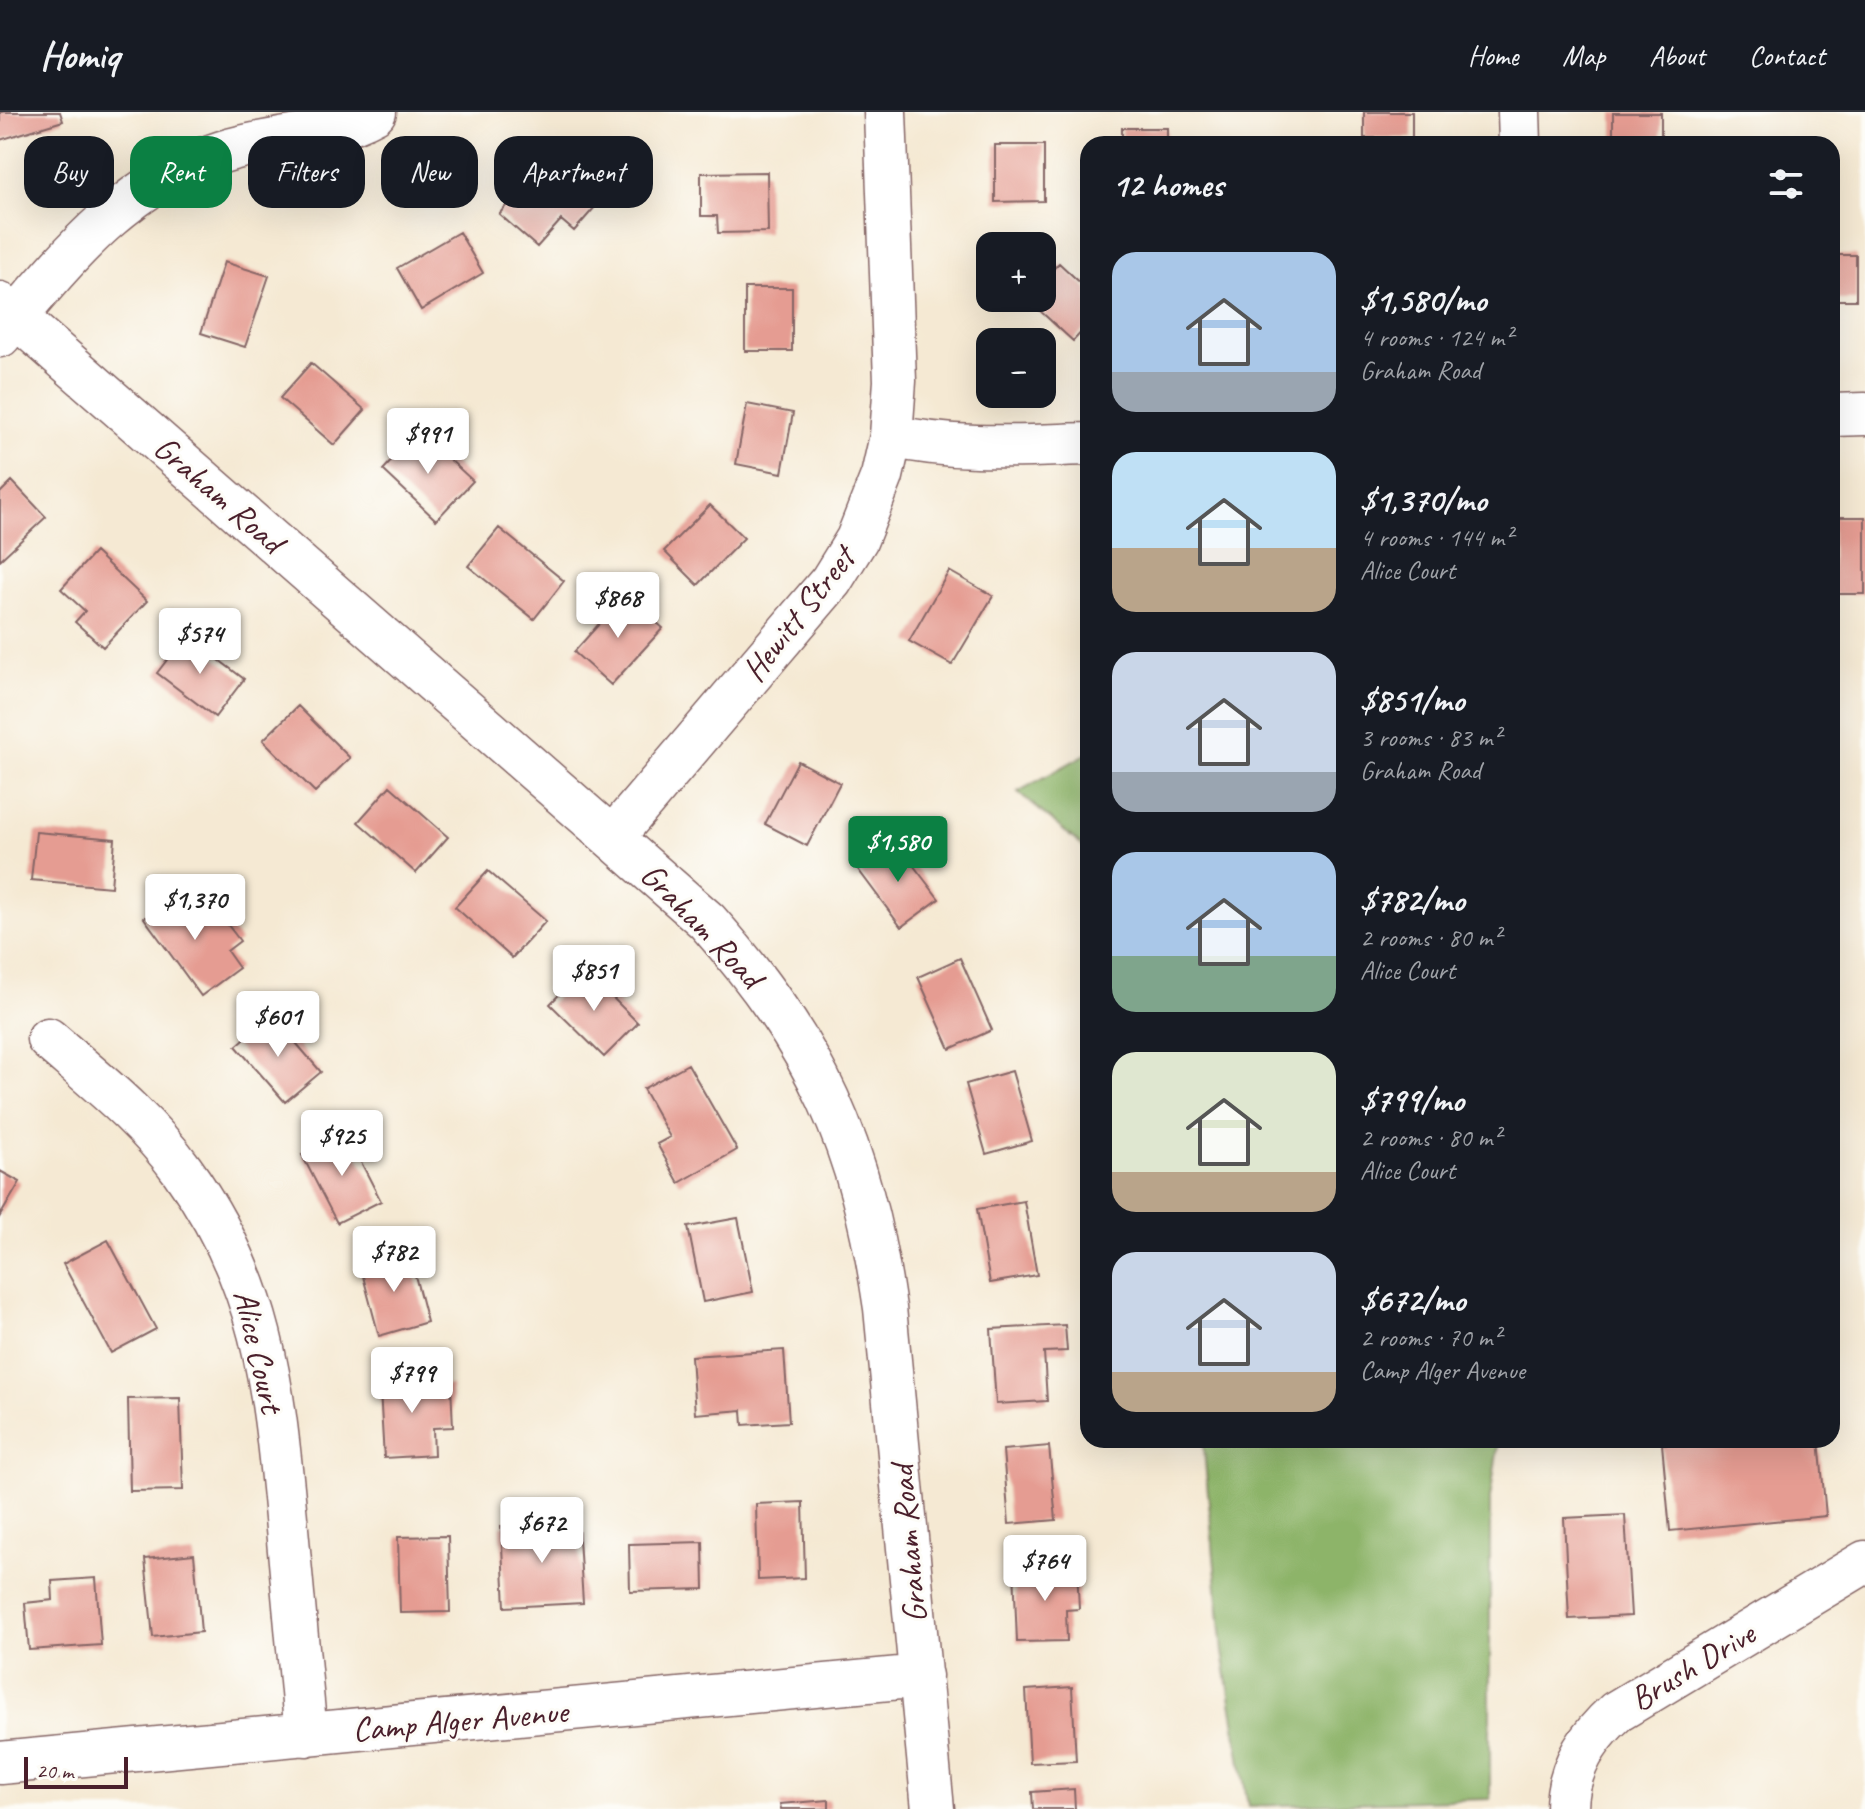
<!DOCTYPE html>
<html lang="en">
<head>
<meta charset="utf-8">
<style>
	:root { --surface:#171b24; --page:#20242c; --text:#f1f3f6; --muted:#9ea1a6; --line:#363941; --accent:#0b8043 }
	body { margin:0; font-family:Caveat,sans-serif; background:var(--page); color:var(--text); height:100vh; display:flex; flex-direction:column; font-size:30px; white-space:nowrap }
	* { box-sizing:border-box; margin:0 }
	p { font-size:26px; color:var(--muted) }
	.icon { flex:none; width:44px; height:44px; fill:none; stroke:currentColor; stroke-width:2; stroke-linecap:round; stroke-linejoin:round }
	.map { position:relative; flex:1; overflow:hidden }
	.drawer { position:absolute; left:1080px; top:24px; width:760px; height:1312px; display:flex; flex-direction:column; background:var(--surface); border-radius:24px; box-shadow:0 8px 32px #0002 }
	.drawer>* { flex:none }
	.guide { position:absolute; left:24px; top:24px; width:760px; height:72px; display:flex; gap:16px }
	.fabs { position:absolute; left:976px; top:120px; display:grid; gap:16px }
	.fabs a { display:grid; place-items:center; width:80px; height:80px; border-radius:16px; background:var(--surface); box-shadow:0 8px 32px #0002; font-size:40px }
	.scale { position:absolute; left:24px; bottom:20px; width:104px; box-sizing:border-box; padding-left:8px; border:4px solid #4a1f2b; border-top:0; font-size:22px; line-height:28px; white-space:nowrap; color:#4a1f2b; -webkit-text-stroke:6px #fdfcf7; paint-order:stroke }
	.price { position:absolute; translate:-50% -68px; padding:0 18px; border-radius:8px; background:#fff; color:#222; font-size:26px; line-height:52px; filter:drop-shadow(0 2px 4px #0008) }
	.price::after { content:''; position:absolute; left:50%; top:48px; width:24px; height:18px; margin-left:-12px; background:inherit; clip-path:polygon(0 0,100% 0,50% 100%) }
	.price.selected { background:var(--accent); color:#fff }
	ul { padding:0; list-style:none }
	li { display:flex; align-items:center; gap:24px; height:200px; padding:0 32px }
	li span { display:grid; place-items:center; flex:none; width:224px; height:160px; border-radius:24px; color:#555 }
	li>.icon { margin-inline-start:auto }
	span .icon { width:96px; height:96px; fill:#fffc; stroke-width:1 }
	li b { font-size:34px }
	h2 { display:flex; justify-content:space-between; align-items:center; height:96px; padding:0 32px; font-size:34px }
	.tag { padding:0 28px; border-radius:24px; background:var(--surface); box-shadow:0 8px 32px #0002; font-size:28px; line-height:72px }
	.tag.selected { background:var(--accent); color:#fff }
	header { display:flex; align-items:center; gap:48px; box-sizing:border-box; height:112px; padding:0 40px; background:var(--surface); border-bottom:2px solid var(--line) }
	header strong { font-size:38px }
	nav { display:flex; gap:44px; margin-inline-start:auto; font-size:28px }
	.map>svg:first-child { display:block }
	.forest { fill:#8db469; stroke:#6c6a4a; stroke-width:2 }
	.building { fill:#e59c92 }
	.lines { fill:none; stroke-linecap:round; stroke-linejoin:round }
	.minor-casing { stroke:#866666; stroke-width:45 }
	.minor { stroke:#fff; stroke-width:42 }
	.labels { text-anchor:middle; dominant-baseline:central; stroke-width:6; stroke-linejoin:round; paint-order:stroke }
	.street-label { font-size:34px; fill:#4a1f2b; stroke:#fdfcf7 }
</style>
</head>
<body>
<header>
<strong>Homiq</strong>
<nav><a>Home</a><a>Map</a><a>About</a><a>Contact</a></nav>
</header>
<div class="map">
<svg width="1865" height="1697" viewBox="0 0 1865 1697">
	<rect width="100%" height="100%" fill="#fdfcf7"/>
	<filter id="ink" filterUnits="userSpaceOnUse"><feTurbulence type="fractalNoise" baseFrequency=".0125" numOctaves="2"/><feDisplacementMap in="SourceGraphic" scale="16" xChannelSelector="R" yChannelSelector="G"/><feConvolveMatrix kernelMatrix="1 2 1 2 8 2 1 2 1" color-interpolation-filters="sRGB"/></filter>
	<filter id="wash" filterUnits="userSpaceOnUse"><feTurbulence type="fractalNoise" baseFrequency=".006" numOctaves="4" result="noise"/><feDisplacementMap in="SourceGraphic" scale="32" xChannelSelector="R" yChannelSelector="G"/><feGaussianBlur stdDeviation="1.8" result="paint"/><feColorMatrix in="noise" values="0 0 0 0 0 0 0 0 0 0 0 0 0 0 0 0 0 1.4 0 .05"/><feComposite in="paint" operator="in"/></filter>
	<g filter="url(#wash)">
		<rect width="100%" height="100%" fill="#f5e9d3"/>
		<path class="forest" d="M1088 641V739L1018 680Z
			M1203 1328H1499L1490 1386V1687L1248 1694 1223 1540Z"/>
		<g id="blocks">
			<path class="building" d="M0 0H60L63 9 0 28Z
				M1364 0H1412V26H1364Z
				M1613 1H1661V32H1613Z
				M1122 16H1167V32H1122Z
				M995 33H1044V89L995 90Z
				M551 43 602 87 574 119 561 108 537 135 499 102Z
				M767 60 768 120 718 121 717 104H701V61Z
				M459 120 483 161 421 198 397 156Z
				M1832 143H1856V188H1832Z
				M224 150 269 164 245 235 201 221Z
				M1059 151 1088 178V213L1073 229 1026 186H1042V169Z
				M745 176H792V239H745Z
				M311 251 365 298 334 333 280 286Z
				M747 292 793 301 782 361 736 352Z
				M419 319 473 369 436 408 383 358Z
				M12 369 46 405 0 448V381Z
				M710 393 744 426 698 473 664 439Z
				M1832 405H1865V482H1832Z
				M499 416 564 469 534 507 468 454Z
				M95 440 147 489 103 535 75 510 85 499 61 477Z
				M949 459 993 484 952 553 909 529Z
				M625 483 663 516 611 573 574 540Z
				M1083 501H1088V551H1083Z
				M186 523 244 567 215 605 157 561Z
				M298 594 350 646 315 680 263 628Z
				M798 649 840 671 807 734 765 712Z
				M390 674 448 725 416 761 358 710Z
				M36 720 115 727 111 775 31 768Z
				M894 728 939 787 901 815 857 756Z
				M488 759 546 809 512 846 455 795Z
				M183 778 206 809 218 800 240 829 227 839 239 856 201 884 144 806Z
				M960 846 992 918 950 937 918 865Z
				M584 857 638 911 604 945 550 892Z
				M272 903 321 960 285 990 236 934Z
				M688 952 737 1038 679 1071 657 1032 670 1025 643 977Z
				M1012 959 1032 1029 986 1042 966 972Z
				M346 1021 381 1089 337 1111 302 1043Z
				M0 1059 20 1070 0 1104Z
				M1024 1089 1037 1163 990 1171 977 1097Z
				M738 1106 753 1180 703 1190 688 1115Z
				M108 1128 156 1217 111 1241 63 1152Z
				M409 1140 427 1210 379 1224 360 1153Z
				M1065 1213 1067 1239 1044 1240 1047 1289 996 1292 991 1217Z
				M784 1238 789 1310 743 1313 742 1298 695 1302 691 1244Z
				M413 1259 414 1276 451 1273 453 1315 433 1316 434 1343 384 1346 379 1261Z
				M180 1286 183 1378 130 1379 128 1287Z
				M1709 1328H1819L1826 1404 1670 1419 1662 1332Z
				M1049 1334 1056 1408 1009 1412 1003 1338Z
				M803 1390 805 1466 758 1468 756 1392Z
				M1625 1403 1631 1504 1569 1507 1564 1406Z
				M578 1410 583 1491 505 1495 501 1414Z
				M448 1424 450 1500 400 1501 398 1425Z
				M703 1430 704 1477 630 1479 629 1432Z
				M194 1442 201 1520 153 1525 145 1447Z
				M1077 1455 1079 1497 1066 1498 1067 1529 1017 1530 1014 1457Z
				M96 1466 101 1533 29 1538 25 1491 53 1488 52 1469Z
				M1072 1575 1076 1649 1030 1651 1026 1578Z
				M1074 1677 1075 1697H1033L1032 1680Z
				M829 1688V1697H781L780 1692Z"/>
		</g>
	</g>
	<g filter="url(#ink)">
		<use href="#blocks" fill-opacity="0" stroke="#866666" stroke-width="2"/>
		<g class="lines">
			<g class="minor-casing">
				<path id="minor" d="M1519 0 1520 32
					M0 191 707 809C817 933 861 1032 885 1196L933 1697
					M0 224C64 149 124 71 222 40 272 24 328 26 375 0
					M1832 303 1865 302
					M891 324C957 339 1021 334 1088 332
					M613 725 831 469 857 427 882 364 891 324 895 269 885 0
					M48 927C95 968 145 1007 182 1058 264 1171 273 1272 286 1406 292 1478 299 1550 306 1623
					M0 1651 921 1564
					M1567 1697C1567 1657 1587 1626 1616 1600L1865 1450"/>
			</g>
			<use href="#minor" class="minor"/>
		</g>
	</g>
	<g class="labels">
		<g class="street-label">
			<text transform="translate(219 382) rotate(41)">Graham Road</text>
			<text transform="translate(798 502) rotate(-52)">Hewitt Street</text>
			<text transform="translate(702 813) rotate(46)">Graham Road</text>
			<text transform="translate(259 1239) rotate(77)">Alice Court</text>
			<text transform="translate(908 1432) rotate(-95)">Graham Road</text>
			<text transform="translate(1692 1554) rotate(-31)">Brush Drive</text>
			<text transform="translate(460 1608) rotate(-5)">Camp Alger Avenue</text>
		</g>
	</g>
</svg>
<div class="fabs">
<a>+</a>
<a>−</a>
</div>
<div class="scale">20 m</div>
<b class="price" style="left:428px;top:364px">$991</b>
<b class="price" style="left:618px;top:528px">$868</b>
<b class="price" style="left:200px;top:564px">$574</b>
<b class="price selected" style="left:898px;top:772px">$1,580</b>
<b class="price" style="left:195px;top:830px">$1,370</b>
<b class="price" style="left:594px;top:901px">$851</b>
<b class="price" style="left:278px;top:947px">$601</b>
<b class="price" style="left:342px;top:1066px">$925</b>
<b class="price" style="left:394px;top:1182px">$782</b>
<b class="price" style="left:412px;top:1303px">$799</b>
<b class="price" style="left:542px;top:1453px">$672</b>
<b class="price" style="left:1045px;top:1491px">$764</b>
<div class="guide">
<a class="tag">Buy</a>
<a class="tag selected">Rent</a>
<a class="tag">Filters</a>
<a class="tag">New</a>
<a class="tag">Apartment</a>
</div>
<section class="drawer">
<h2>12 homes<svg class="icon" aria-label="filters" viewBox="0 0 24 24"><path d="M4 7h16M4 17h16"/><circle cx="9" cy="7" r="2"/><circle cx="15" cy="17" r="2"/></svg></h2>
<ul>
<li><span style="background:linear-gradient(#a9c7e8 75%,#9aa5b1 0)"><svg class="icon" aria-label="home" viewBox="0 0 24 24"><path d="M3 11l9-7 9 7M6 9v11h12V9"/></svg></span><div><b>$1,580/mo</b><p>4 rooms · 124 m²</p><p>Graham Road</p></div></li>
<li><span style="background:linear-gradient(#bfe0f5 60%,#b9a48a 0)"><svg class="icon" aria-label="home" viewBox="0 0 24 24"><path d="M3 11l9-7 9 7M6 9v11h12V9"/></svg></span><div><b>$1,370/mo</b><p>4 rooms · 144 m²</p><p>Alice Court</p></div></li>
<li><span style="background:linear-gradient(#c9d6e8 75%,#9aa5b1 0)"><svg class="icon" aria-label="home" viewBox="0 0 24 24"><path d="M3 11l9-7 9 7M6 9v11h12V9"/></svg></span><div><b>$851/mo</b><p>3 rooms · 83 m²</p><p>Graham Road</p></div></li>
<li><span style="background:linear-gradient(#a9c7e8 65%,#7fa58c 0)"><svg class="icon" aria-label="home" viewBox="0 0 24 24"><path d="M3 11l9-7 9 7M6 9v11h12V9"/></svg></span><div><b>$782/mo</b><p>2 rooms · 80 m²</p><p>Alice Court</p></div></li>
<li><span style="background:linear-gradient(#dfe7d0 75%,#b9a48a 0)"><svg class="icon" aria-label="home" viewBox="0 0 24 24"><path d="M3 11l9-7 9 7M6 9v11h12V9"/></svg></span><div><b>$799/mo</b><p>2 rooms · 80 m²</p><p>Alice Court</p></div></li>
<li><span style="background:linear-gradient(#c9d6e8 75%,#b9a48a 0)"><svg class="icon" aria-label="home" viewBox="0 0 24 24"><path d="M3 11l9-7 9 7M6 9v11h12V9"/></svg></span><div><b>$672/mo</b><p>2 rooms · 70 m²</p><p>Camp Alger Avenue</p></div></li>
</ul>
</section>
</div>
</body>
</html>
